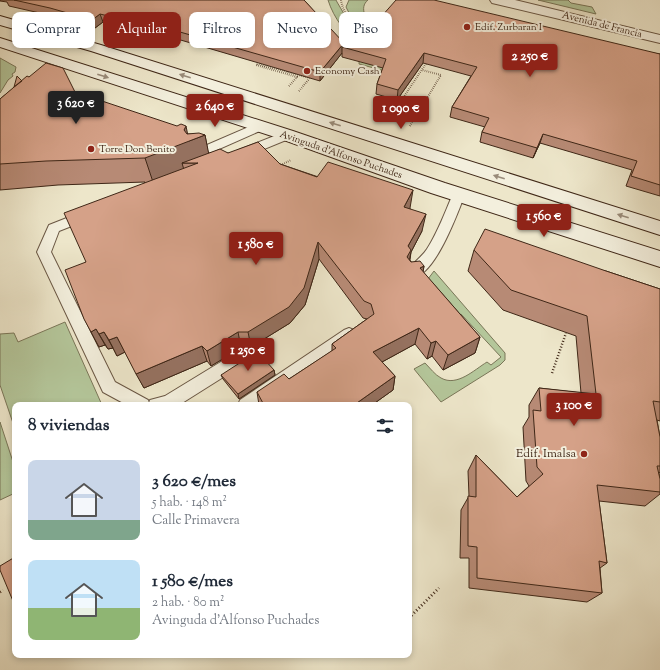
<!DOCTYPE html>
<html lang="es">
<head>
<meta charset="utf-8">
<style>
	:root { --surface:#fff; --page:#f2f2f3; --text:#1f2937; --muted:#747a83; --accent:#8f2418 }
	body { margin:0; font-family:"Sorts Mill Goudy",serif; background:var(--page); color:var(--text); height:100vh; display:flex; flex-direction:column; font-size:15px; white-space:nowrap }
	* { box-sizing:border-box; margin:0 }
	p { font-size:13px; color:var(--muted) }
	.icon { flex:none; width:22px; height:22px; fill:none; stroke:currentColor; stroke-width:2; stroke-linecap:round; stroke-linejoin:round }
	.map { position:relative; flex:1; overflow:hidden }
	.side { position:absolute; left:12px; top:402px; width:400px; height:256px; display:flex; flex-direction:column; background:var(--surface); border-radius:8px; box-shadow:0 2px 6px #0003 }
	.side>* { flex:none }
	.guide { position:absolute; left:12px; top:12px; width:400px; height:36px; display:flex; gap:8px }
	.price { position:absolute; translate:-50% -34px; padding:0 9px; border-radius:4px; background:var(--accent); color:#fff; font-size:13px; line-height:26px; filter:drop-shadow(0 1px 2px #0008) }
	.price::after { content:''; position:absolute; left:50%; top:24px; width:12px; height:9px; margin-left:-6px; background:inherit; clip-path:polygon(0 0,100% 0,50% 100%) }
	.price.current { background:#222; color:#fff }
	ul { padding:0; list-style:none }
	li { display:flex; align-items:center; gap:12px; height:100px; padding:0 16px }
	li span { display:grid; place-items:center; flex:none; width:112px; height:80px; border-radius:8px; color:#555 }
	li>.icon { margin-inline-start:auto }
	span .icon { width:48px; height:48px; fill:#fffc; stroke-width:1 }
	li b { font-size:17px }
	h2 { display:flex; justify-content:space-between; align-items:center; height:48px; padding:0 16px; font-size:17px }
	.chip { padding:0 14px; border-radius:8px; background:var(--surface); box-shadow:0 2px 6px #0003; font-size:14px; line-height:36px }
	.chip.current { background:var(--accent); color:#fff }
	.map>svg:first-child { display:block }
	.green { fill:#b4c69a; stroke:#7a7658 }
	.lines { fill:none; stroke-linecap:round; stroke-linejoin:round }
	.lane-casing { stroke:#6a5744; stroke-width:2 }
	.street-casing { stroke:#6a5744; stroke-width:2 }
	.secondary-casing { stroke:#3f2717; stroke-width:2 }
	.path-far2 { stroke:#3f2717; stroke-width:2; stroke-dasharray:0.5 1.5; stroke-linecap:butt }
	.path-far1 { stroke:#3f2717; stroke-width:2.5; stroke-dasharray:1 2; stroke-linecap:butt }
	.path { stroke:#3f2717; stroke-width:3; stroke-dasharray:1 2.5; stroke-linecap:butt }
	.lane { fill:#f3efdd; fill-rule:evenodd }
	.street { fill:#f3efdd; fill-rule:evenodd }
	.secondary { fill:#f3efdd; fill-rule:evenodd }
	.wall { fill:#b78a75; stroke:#3f2717 }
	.shaded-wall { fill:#95715f; stroke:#3f2717 }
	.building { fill:#d5a188; stroke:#3f2717 }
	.oneway { fill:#998b7a }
	.poi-dot { fill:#8f2418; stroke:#f3efdd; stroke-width:1.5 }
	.labels { text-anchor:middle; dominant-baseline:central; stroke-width:4; stroke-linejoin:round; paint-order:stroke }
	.far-street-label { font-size:10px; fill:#3f2717; stroke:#f3efdd }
	.far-poi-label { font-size:10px; fill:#3f2717; stroke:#f3efdd; text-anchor:start }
	.poi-label { font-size:12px; fill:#3f2717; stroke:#f3efdd; text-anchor:end }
</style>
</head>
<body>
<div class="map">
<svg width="660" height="670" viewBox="0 0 660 670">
	<rect width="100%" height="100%" fill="#ede6ca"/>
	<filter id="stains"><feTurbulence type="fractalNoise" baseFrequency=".005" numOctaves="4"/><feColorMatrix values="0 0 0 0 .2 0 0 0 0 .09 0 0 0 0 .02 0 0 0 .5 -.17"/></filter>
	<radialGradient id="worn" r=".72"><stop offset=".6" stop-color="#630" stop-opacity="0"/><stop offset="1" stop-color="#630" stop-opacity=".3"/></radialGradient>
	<path class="green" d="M328 0H336L337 2 353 29 366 33 385 69V71L359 64 360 46C346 33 334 19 328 0Z
		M349 0H368C358 8 368 20 370 29 358 24 351 18 346 7Z
		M538 0H568L571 3 592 7 596 14Z
		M0 58 16 67 15 72 12 74 13 76 8 80 0 93Z
		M434 271 505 353V360L500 365 441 402 414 369 425 363C430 368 435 375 441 378 457 387 474 370 487 362L491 365 501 357 461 314 453 318 428 279Z
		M65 322 102 405H15V429L0 385V334L14 333 18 342Z
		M0 422 15 468V493L0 500Z"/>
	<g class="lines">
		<g class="lane-casing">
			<path id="lane" d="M258 123 262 124 264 127 262 130 201 157H193L191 154 193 151Z
				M287 131 291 132 293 135 291 138 247 156H239L237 153 239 150Z
				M459 190 463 191 465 194C458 212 432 285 408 277L406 273C411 264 421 258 427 249 438 232 445 212 453 194L455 191Z
				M87 210 92 212 94 215 92 218 59 231 51 252 115 382 148 400 149 403 150 400 165 396 242 349 247 348 252 349 255 354 252 359 179 405H127L103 392 37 252 49 225Z
				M349 328 354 330 356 334 354 338 259 405H238L240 400 344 330Z"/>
		</g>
		<g class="street-casing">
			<path id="street" d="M490 0H515L660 35V43L492 3Z"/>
		</g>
		<g class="secondary-casing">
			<path id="secondary" d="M0 16 101 45 660 221V235L91 51 0 25Z
				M0 38 293 131 445 183 660 251V267L431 193 281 139 0 47Z"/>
		</g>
		<path class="path-far2" d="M341 0C343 13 351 23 363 28
			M112 22 110 28 116 30
			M142 41 152 32
			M289 86 297 77 256 65 258 64 310 78
			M299 91 309 79
			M389 119 427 62
			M410 126 441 75 422 70
			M279 166 291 160"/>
		<path class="path-far1" d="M552 373 566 333"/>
		<path class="path" d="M0 592 3 590
			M409 618 439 588"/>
		<use href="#lane" class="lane"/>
		<use href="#street" class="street"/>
		<use href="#secondary" class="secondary"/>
	</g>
	<path class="wall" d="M0 0H304L344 45 381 17 660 54V196L626 186 632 170 540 143 533 158 480 142 482 132 485 127 450 117 452 107 471 76 423 63 397 100 376 94 377 84 383 68 342 57V53L320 81 133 26 130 29 103 22 95 28 53 16 9 6 7 2 0 1Z
		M29 77 75 92 188 134 205 135 208 153H228L280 164 410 208V209L422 231 411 252 410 260 411 262 424 266 423 272 480 337 475 353 443 370 432 356 427 359 415 344 382 362 395 376 393 390 372 405H259L257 392 289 379 332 351V344L367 319 363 318 319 259 305 305 290 323 251 347 241 348 211 366 207 361 144 388 125 352 117 356 113 348 108 349 105 345 99 347 91 332 86 262 145 182 58 185 0 190V99L22 81Z
		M474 250 606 271 660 289V421L657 420 660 437V472L659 473 660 479V494L645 506 599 501 607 563 600 568 602 593 587 602 469 588V558H460L461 510 469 496 468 471 476 455 517 497 529 486 526 481 523 427 529 417V405L539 388 581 393 576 336 503 310 468 271Z
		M274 370 275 375 239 399 223 379 221 375Z"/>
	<path class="shaded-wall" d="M100 14 103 22 95 28 92 20Z
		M131 18 133 26 130 29 128 21Z
		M344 43V47H342V53L320 81V72Z
		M424 53 423 63 397 100 398 90Z
		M186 126 189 141 205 135 210 160 198 163H182L184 170 153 182 145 158 184 130Z
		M543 134 540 143 533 158 537 148Z
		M413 190 410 208 401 224 404 207Z
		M426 214 422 231 411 252 408 267 405 274 408 246Z
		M318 242 319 259 305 305 290 323 251 347 248 332Z
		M424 266 421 283 420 268Z
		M419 328 415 344 371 368 373 352Z
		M96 329 105 345 99 347 91 332Z
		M104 332 113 348 108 349 99 334Z
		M238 332 241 348 211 366 207 351Z
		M117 337 125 352 117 356 109 340Z
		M480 337 475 353 443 370 448 355Z
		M436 341 432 356 427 359 431 343Z
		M202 346 207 361 144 388 136 374Z
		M274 370 275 375 239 399 238 394Z
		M395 376 393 390 372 405H354Z"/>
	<path class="building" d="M14 0H304L344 43 320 72 131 18 128 21 100 14 92 20 50 8Z
		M396 0H434L660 54V185L631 176 637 161 543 134 537 148 482 132 489 118 452 107 477 67 424 53 398 90 377 84 386 59 342 47 375 15 381 17Z
		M46 63 63 68 75 92 177 126 181 124 186 126 184 130 187 134 199 133 205 135 145 158 46 161 0 164V99L27 76 29 77Z
		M17 76 22 81 14 87Z
		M258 142 280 164 317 177 328 162 413 190 404 207 426 214 408 246 411 250 407 257 411 262 420 261 424 266 420 268 480 337 448 355 436 341 431 343 419 328 373 352 395 376 354 405H264L257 392 284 374 289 379 336 348 332 344 374 314 371 304 364 301 318 242 304 288 289 307 248 332H238L207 351 202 346 136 374 117 337 109 340 104 332 99 334 96 329 91 332 84 319 65 270 86 262 64 213 198 163H182L220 149 228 153Z
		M485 229 606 271 660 289V402L653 401 660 437V466H657L660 479V492L597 485 607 563 599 561 602 593 477 578V547L468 546V496L476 497V455L517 497 543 474 537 467 533 410 541 411 539 388 596 394 587 316 511 290 474 250Z
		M255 349 274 370 238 394 221 375 252 355Z
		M15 557V599L13 601 0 570V566Z"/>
	<defs><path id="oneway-solid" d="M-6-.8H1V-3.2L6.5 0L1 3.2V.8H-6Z"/></defs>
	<g class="oneway">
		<use href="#oneway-solid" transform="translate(103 76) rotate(18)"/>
		<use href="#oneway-solid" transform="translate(185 76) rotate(-162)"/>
		<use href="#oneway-solid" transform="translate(335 124) rotate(-162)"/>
		<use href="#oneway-solid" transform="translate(499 177) rotate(-163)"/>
		<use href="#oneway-solid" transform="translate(623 216) rotate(-162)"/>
	</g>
	<g class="poi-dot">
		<circle cx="467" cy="27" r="4"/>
		<circle cx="307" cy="71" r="4"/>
		<circle cx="91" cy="149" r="4"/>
		<circle cx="584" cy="454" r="4"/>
	</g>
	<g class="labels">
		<g class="far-street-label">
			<text transform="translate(602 25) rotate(14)">Avenida de Francia</text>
			<text transform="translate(341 155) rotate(19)">Avinguda d'Alfonso Puchades</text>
		</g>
		<g class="far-poi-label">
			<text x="475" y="27">Edif. Zurbaran I</text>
			<text x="315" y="71">Economy Cash</text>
			<text x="99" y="149">Torre Don Benito</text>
		</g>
		<g class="poi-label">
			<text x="576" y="454">Edif. Imalsa</text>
		</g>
	</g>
	<rect width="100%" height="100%" filter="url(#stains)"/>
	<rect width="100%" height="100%" fill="url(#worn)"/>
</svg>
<b class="price" style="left:530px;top:78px">2 250 €</b>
<b class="price current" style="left:76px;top:125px">3 620 €</b>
<b class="price" style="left:215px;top:128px">2 640 €</b>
<b class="price" style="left:401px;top:130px">1 090 €</b>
<b class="price" style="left:544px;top:238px">1 560 €</b>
<b class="price" style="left:256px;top:266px">1 580 €</b>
<b class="price" style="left:248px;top:372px">1 250 €</b>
<b class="price" style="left:574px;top:427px">3 100 €</b>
<div class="guide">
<a class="chip">Comprar</a>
<a class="chip current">Alquilar</a>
<a class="chip">Filtros</a>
<a class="chip">Nuevo</a>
<a class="chip">Piso</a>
</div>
<section class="side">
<h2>8 viviendas<svg class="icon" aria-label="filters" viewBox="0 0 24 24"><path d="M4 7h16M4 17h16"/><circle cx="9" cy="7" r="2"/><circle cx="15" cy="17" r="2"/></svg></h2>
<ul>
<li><span style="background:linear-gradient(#c9d6e8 75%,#7fa58c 0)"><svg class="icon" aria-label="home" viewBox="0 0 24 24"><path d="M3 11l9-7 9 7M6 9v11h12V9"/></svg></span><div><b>3 620 €/mes</b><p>5 hab. · 148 m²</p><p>Calle Primavera</p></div></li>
<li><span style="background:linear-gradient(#bfe0f5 60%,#8fb573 0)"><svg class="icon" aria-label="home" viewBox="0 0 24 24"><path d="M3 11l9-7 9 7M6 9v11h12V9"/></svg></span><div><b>1 580 €/mes</b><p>2 hab. · 80 m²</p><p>Avinguda d'Alfonso Puchades</p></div></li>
</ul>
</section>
</div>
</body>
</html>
